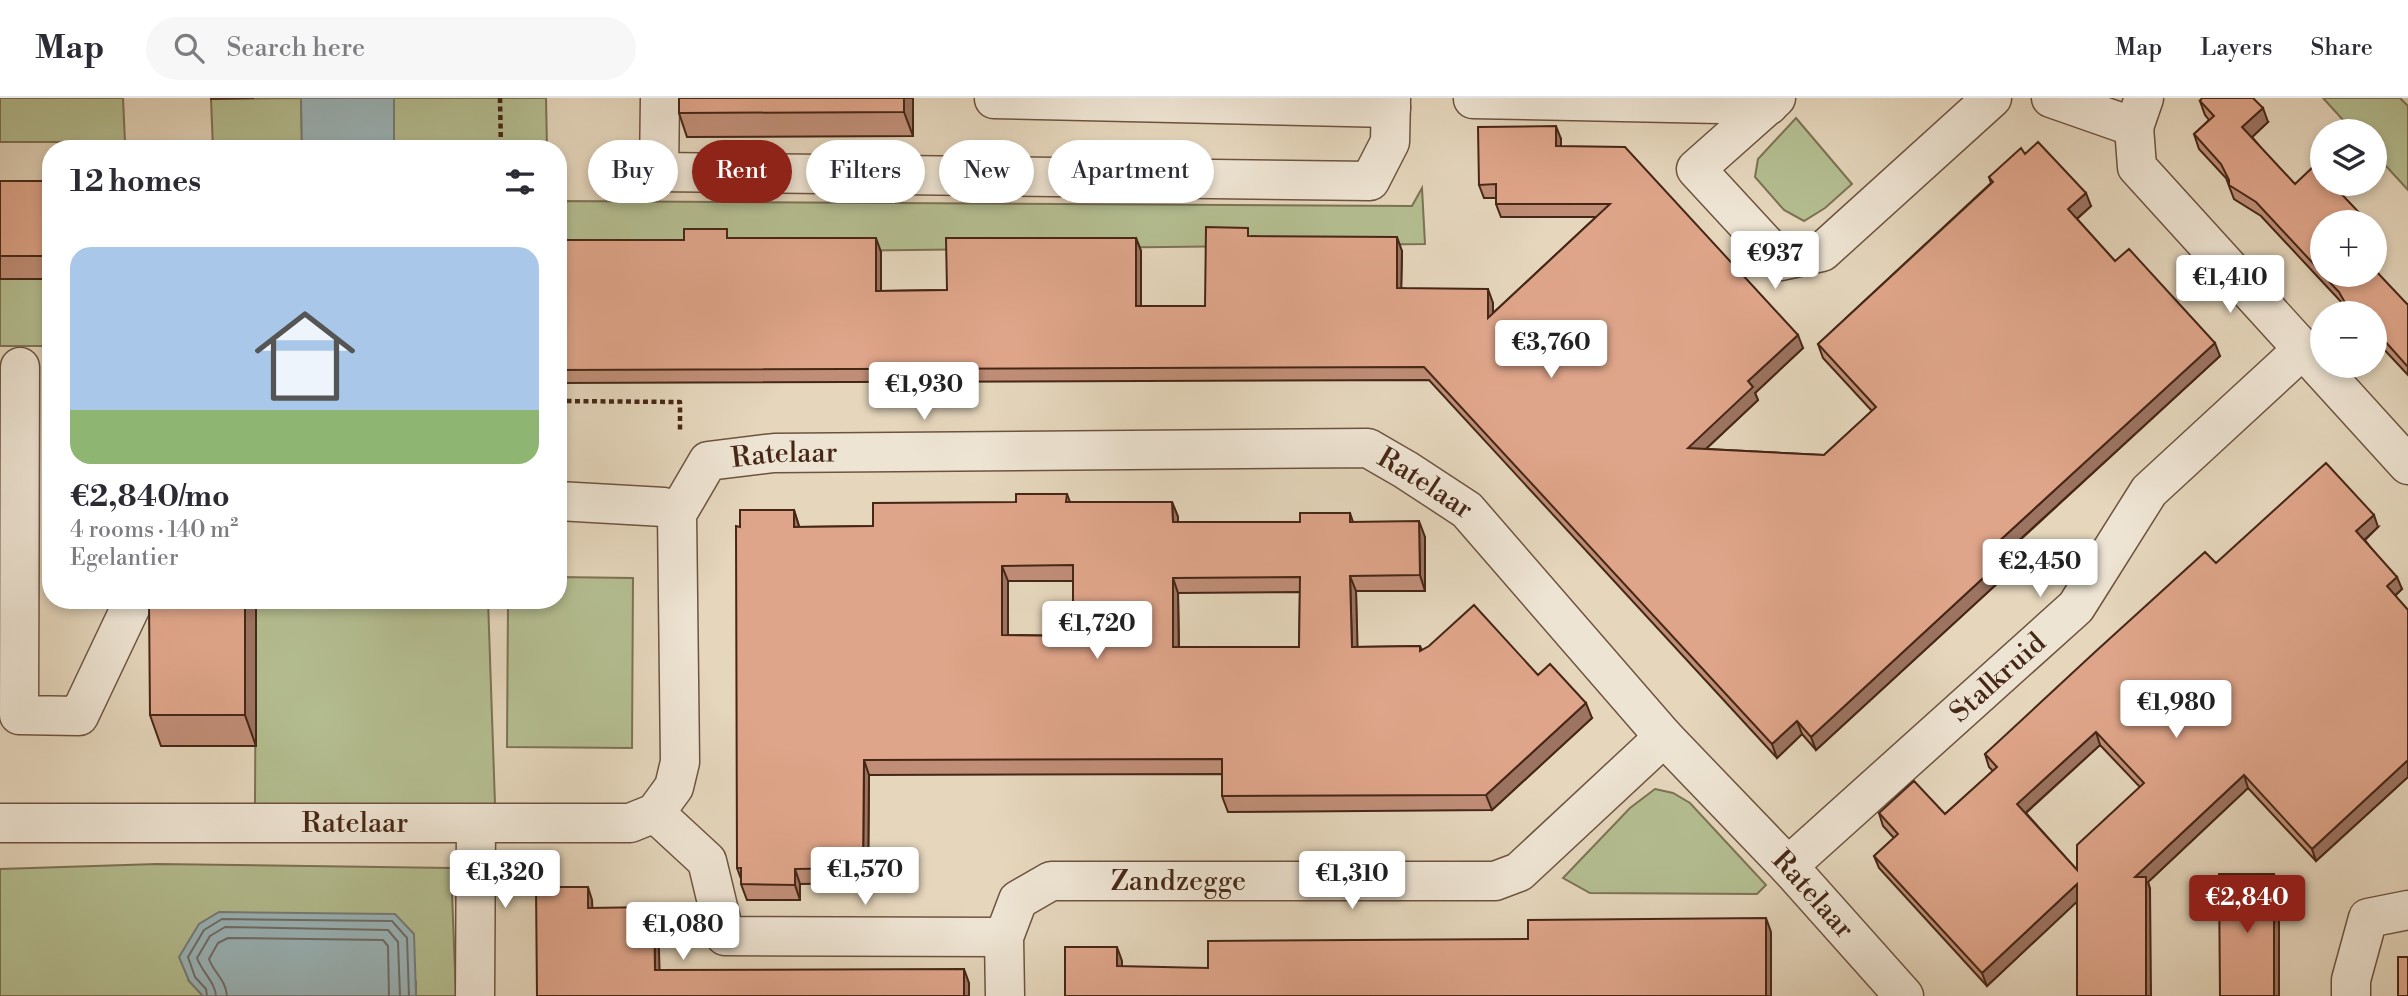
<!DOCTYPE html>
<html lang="en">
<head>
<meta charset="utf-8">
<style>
	:root { --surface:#fff; --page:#f7f7f7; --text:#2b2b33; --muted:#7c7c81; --line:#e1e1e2; --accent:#8f2418 }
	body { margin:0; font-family:"Libre Bodoni",serif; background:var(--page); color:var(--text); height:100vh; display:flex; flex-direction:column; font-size:26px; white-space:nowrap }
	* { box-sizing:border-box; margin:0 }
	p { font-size:23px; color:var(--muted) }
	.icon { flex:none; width:38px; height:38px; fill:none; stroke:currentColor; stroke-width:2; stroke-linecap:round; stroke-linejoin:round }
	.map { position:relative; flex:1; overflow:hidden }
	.details { position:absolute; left:42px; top:42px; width:525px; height:469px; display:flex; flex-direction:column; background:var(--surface); border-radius:28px; box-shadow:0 4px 10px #0003 }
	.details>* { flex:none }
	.banner { position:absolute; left:588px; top:42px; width:665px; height:63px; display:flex; gap:14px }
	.tools { position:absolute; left:2310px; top:21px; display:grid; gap:14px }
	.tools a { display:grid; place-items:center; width:77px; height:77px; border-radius:50%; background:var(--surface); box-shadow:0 4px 10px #0003; font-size:35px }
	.price { position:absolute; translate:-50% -60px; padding:0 16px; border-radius:7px; background:#fff; color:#222; font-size:23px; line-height:46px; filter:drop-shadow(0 2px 4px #0008) }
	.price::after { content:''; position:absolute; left:50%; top:42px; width:21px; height:16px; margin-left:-10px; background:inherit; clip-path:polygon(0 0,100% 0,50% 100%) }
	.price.active { background:var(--accent); color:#fff }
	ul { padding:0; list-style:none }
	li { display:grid; align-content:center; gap:14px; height:371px; padding:0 28px }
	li+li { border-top:2px solid var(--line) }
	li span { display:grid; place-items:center; height:217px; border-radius:21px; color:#555 }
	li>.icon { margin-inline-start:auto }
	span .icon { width:126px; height:126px; fill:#fffc; stroke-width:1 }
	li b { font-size:30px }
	h2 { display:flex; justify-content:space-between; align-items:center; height:84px; padding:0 28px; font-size:30px }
	.pill { padding:0 24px; border-radius:32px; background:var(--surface); box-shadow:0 4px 10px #0003; font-size:24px; line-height:63px }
	.pill.active { background:var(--accent); color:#fff }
	header { display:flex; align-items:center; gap:42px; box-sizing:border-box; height:98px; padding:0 35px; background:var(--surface); border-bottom:2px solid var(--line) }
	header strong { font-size:33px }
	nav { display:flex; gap:38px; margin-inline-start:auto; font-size:24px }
	.search { width:490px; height:63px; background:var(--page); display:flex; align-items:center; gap:18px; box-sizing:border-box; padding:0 24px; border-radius:38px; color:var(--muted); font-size:26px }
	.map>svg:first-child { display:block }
	.green { fill:#b4be91; stroke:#7d7254; stroke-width:2 }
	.water { fill:#9ab6bb; stroke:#787d79; stroke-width:2 }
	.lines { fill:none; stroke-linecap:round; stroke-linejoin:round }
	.shore { stroke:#706e68; stroke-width:2 }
	.minor-casing { stroke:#6e5340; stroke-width:41 }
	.path { stroke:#462716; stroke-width:4.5; stroke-dasharray:5 3.5; stroke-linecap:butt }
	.minor { stroke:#eee4d3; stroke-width:38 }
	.wall { fill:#c08e77; stroke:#462716; stroke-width:2; fill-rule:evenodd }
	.shaded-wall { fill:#9c7461; stroke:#462716; stroke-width:2 }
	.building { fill:#dfa58a; stroke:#462716; stroke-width:2; fill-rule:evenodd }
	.labels { text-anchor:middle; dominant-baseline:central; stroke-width:5; stroke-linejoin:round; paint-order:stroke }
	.street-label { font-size:28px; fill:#462716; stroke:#eee4d3 }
</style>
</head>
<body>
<header>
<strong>Map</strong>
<div class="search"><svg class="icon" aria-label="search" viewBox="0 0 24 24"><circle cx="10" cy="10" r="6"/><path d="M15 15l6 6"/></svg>Search here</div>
<nav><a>Map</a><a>Layers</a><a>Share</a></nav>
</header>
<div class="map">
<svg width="2408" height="898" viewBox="0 0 2408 898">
	<rect width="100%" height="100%" fill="#e5d6bc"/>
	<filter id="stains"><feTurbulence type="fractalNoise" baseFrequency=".00286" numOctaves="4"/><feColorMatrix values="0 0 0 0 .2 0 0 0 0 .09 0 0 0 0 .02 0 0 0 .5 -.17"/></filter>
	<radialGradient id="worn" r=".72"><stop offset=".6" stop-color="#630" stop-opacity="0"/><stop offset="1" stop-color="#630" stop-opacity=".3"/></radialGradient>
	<path class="green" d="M0 0H123L125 44H0Z
		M301 0 302 51H213L211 1Z
		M394 0H546L547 51H394Z
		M2323 0H2400L2408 8V92L2375 56V33H2353Z
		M1796 20 1852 86 1825 110 1804 123 1784 112 1755 79 1758 61Z
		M1422 90 1425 146 558 156V103L1412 108Z
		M0 181H51V248H0Z
		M558 479 633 480 632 650 507 649 508 502H558Z
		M256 502H488L495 706H255Z
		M1655 691 1673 695 1690 705 1766 787 1757 796 1590 795 1563 780 1630 710Z
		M157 766 451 770 456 898H416V884L189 883 203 898H0V771Z"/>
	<path class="water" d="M301 0H394V51H302Z
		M219 814 395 816 414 836 416 898H203L189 883 179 859 199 826Z"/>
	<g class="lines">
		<path class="shore" d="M207 898 206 891 195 879 188 859 204 832 222 821 392 823 407 840 409 898
			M216 898C215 884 202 874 197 860L210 838 225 829 388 832 398 844 400 898
			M227 898C226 882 214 875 209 861L218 845 228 840 383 842 388 848 389 898"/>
		<g class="minor-casing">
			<g id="minor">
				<path d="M660 0 659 74 1370 83 1390 44 1391 0"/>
				<path d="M1776 0 1696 71 1781 163 1822 154 1992 0"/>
				<path d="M2051 0 2134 29 2144 0"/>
				<path d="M994 1 1391 10"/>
				<path d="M1473 1 1769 7"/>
				<path d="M2134 29 2137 69 2408 367"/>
				<path d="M20 269 19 617 79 618 134 502"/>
				<path d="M558 403 664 409 677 416"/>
				<path d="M655 715 707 763 725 838 1004 839"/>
				<path id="s1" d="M0 725H630L655 715 674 689 680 664 677 416 708 363 774 355 1368 350 1406 372 1467 412 1664 639 1788 768 1904 898"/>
				<path id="s2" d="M1788 768 2076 509 2149 393 2302 252"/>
				<path d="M475 898 476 726"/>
				<path id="s3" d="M1005 898 1004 839 1018 802 1051 783H1495L1519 774 1664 639"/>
				<path d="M2351 898V882L2368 820 2408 812"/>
			</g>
		</g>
		<path class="path" d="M500 0 501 51
			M558 303 680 304V332"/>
		<use href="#minor" class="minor"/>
	</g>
	<path class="wall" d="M211 0H254L211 1Z
		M679 0H913V38L687 39 679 15Z
		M2200 3 2268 24 2252 39 2322 124V177H2375L2407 206H2408V277L2379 246 2375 243V215H2348L2345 208 2261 118 2234 101 2226 80 2199 51 2194 36 2209 22 2205 17Z
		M1561 41V48L1803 250 1755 295 1758 302 1706 351 1824 357 1872 313 1823 260 1818 246 1991 85 1989 79 2025 56 2091 108 2077 121 2115 163 2220 258 2006 455 2008 457 2013 471 1816 652 1802 636 1777 660 1429 282 558 285V142H684L730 140 881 154V193L947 192 1136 140 1141 153V208H1205L1252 138 1402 153 1401 190 1493 205V215L1596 119H1501L1496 106V100H1484L1479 87Z
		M0 83H51V181H0Z
		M1067 396 1070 404H1172L1178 419V424H1300L1350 415 1353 424 1425 439V493H1356L1357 549 1420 548 1422 552 1538 577 1592 620 1492 712 1228 714 1222 698V676L869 677 868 785 800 786V802H747L741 786V781L737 770 740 429 794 412 799 429 873 428ZM1008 483H1073V538L1008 537ZM1300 494 1299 549H1179L1178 495Z
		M2378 429 2365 442 2402 491 2395 498 2408 512V679L2316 763 2248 690 2148 784 2150 791 2077 803 1987 888 1879 770 1874 758 1894 740 1883 728 1879 715 1945 716 1993 673 1989 669 1985 656 2216 465ZM2100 647 2140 689 2077 772 2026 715Z
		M256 502V648H161L150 617Z"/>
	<path class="shaded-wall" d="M904 0H913V38L904 14Z
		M2263 10 2268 24 2248 43 2242 29Z
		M1556 28 1561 41V61L1556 48Z
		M2086 95 2091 108 2073 124 2068 111Z
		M1397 139 1402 153 1401 204 1397 190Z
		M2381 139 2386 153 2375 163V144Z
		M876 140 881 154V206L876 193Z
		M1136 140 1141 153V221L1136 208Z
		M1488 191 1493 205V233L1488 220Z
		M1798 237 1803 250 1755 295 1758 302 1693 363 1688 350 1748 283Z
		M2215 245 2220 258 2002 458 1997 445Z
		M1172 404 1178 419V440L1173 424Z
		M794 412 799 428V444L794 429Z
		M2374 417 2378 429 2361 445 2356 433Z
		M1419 423 1425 439V493L1420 477Z
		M2008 457 2013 471 1816 652 1811 639Z
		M1002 468 1008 483V553L1002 537Z
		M1350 478 1356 493 1358 564 1352 549Z
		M2397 479 2402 491 2391 501 2387 488Z
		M1173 480 1178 495 1179 564 1173 549Z
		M245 502H256V648L245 617Z
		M1586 605 1592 620 1492 712 1486 697Z
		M1797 623 1802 636 1777 660 1772 646Z
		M2096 634 2100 647 2022 718 2017 706Z
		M864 662 869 677 868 785 863 770Z
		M2408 662V679L2316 763 2312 751Z
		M2244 677 2248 690 2148 784 2150 791 2151 898H2146L2135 779Z
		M795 771 800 786V802L795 787Z
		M2274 776 2279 790V898H2274Z
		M2077 786 2082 799 1987 888 1982 875Z
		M588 789 592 802 593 823 588 810Z
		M654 809 658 822 660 885 655 872Z
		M1766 820 1771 834V898H1766Z
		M1117 849 1122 863V881L1117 868Z
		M964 871 969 885V898H964Z"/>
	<path class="building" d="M679 0H904V14L679 15Z
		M2202 0H2253L2263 10 2242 29 2295 86 2315 67 2322 75V86H2332L2368 124H2322V175L2256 104 2229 87V82L2221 66 2194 36 2214 18 2200 3Z
		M1556 28V48L1625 49 1798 237 1748 283 1753 289 1688 350 1824 357 1876 309 1818 246 1993 84 1989 79 2021 50 2025 56 2038 44 2086 95 2068 111 2115 163 2129 151 2215 245 1997 445 2008 457 1811 639 1797 623 1772 646 1424 269 558 272V142H684V131H727V140H876V193L947 192 946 140H1136V208H1205L1206 129 1248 130V138L1397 139V190L1488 191V220L1610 106H1496V86L1479 87 1478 29Z
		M0 83H51V158H0Z
		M2375 132 2381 139 2375 144Z
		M2375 172 2407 206H2408V269L2375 232V215H2351L2339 194 2323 177H2375Z
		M2326 365 2374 417 2356 433 2397 479 2387 488 2408 512V662L2312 751 2244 677 2135 779H2146V898H2077V786L1982 875 1874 758 1898 736 1879 715 1914 683 1945 716 1997 669 1985 656 2095 554 2205 454 2216 465ZM2096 634 2144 685 2077 747V772L2017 706Z
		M1016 396H1067L1066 404H1172L1173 424H1300V415H1350V424L1419 423 1420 477 1350 478 1352 549 1420 548V553L1429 548 1474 507 1538 577 1550 566 1586 605 1486 697 1222 698V661L864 662 863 770 795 771V787L741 786V770H737L736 428 740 429V412H794V429L873 428V405L1016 404ZM1073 467V538L1002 537V468ZM1300 479 1299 549H1173V480Z
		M149 502H245V617H150Z
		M2219 776H2274V898H2220Z
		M536 789H588V810L654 809 655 872 964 871V898H537Z
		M1766 820V898H1065V849H1117V868L1208 870V843L1528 841V822Z
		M2398 859H2408V898H2398Z"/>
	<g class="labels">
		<g class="street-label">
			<text stroke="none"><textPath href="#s1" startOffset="1101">Ratelaar</textPath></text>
			<text stroke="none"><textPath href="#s1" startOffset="1752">Ratelaar</textPath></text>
			<text stroke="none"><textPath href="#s2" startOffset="282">Stalkruid</textPath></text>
			<text stroke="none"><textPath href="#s1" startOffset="355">Ratelaar</textPath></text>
			<text stroke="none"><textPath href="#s3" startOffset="264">Zandzegge</textPath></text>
			<text stroke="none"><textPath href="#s1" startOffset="2319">Ratelaar</textPath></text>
		</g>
	</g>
	<rect width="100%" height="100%" filter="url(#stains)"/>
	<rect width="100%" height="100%" fill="url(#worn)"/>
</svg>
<div class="tools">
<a><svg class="icon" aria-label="layers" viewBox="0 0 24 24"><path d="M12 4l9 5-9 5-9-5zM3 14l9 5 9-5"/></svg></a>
<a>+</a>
<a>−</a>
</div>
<b class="price" style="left:1775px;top:193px">€937</b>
<b class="price" style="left:2230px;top:217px">€1,410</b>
<b class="price" style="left:1551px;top:282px">€3,760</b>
<b class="price" style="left:924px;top:324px">€1,930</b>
<b class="price" style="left:2040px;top:501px">€2,450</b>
<b class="price" style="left:1097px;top:563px">€1,720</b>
<b class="price" style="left:2176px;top:642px">€1,980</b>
<b class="price" style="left:865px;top:809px">€1,570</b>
<b class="price" style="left:505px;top:812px">€1,320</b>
<b class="price" style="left:1352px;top:813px">€1,310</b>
<b class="price active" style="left:2247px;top:837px">€2,840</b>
<b class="price" style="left:683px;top:864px">€1,080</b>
<div class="banner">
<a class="pill">Buy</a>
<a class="pill active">Rent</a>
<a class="pill">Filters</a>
<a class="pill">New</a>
<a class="pill">Apartment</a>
</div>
<section class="details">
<h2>12 homes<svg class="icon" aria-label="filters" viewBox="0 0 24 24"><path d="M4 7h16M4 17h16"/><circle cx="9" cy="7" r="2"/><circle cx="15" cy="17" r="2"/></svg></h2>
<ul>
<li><span style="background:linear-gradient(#a9c7e8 75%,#8fb573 0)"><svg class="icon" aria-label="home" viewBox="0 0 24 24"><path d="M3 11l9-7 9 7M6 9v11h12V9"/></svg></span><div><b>€2,840/mo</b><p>4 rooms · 140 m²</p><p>Egelantier</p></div></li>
</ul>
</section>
</div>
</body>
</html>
